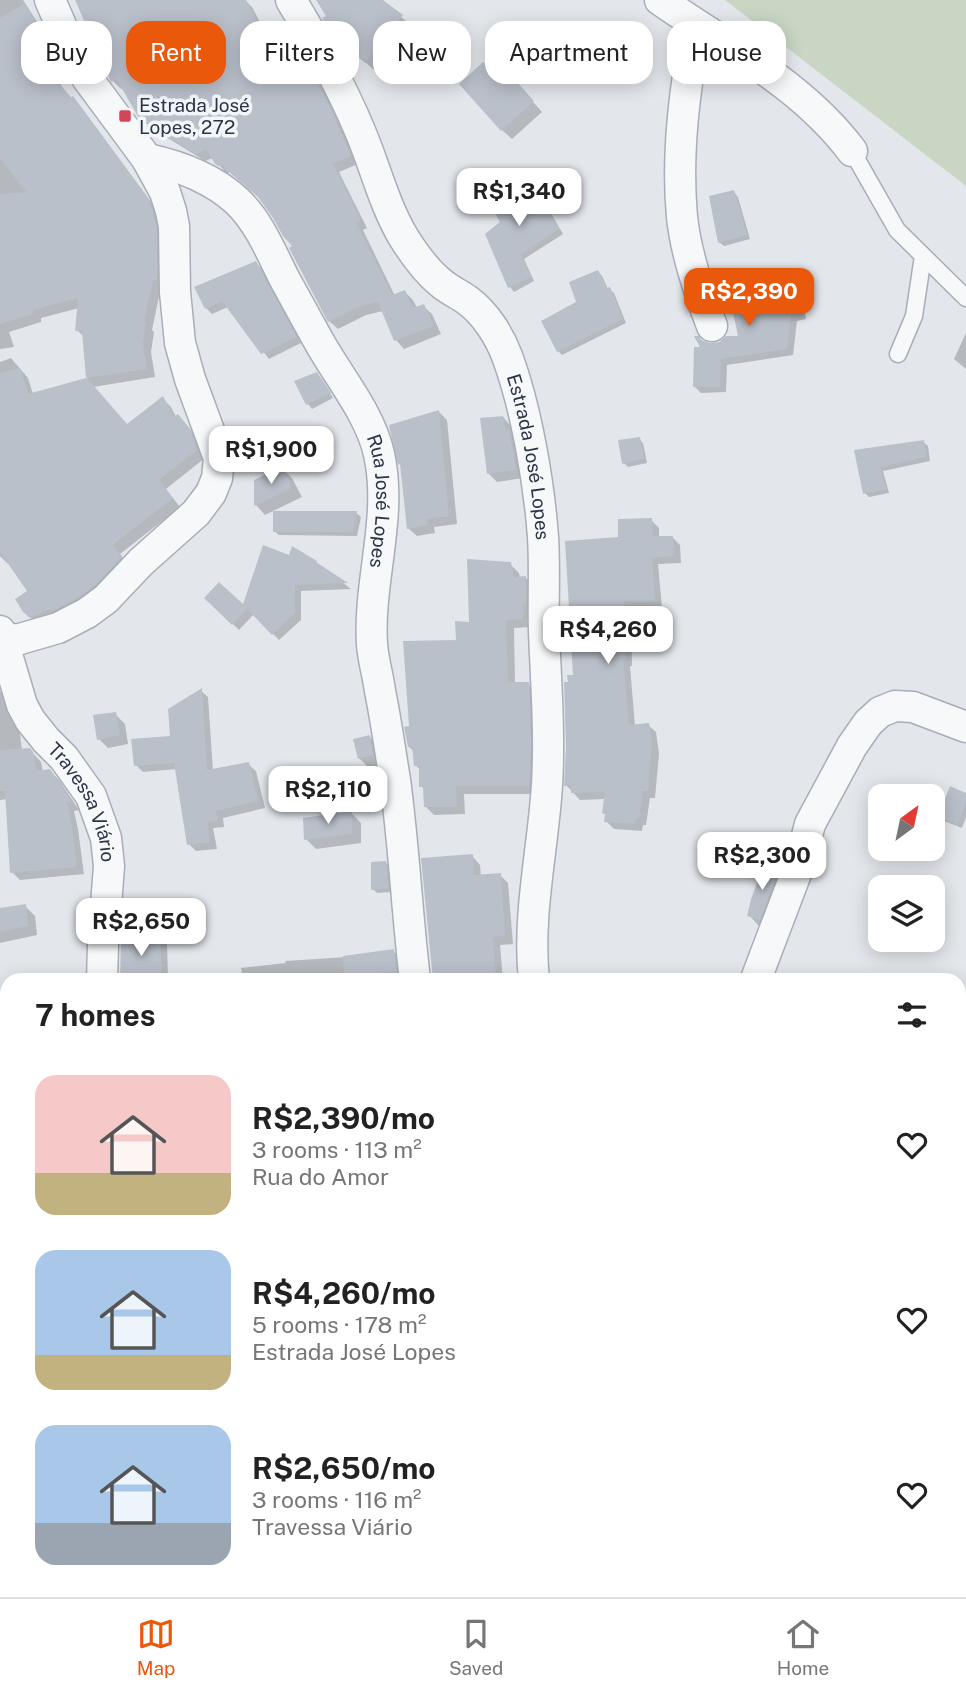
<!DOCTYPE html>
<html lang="en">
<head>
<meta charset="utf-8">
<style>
	:root { --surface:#fff; --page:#f2f2f2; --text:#222; --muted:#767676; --line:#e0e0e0; --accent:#ea580c }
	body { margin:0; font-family:"Public Sans",sans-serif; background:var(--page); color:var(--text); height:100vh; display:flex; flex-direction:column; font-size:26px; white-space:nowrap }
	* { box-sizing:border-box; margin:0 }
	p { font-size:23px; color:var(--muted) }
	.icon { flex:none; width:38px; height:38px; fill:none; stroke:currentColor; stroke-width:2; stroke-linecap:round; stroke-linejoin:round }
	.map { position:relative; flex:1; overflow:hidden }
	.drawer { position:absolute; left:0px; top:973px; width:966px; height:625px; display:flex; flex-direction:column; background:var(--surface); border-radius:21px 21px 0 0; box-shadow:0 4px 18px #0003 }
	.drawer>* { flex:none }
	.guide { position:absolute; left:21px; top:21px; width:924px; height:63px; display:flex; gap:14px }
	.needle { width:46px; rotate:33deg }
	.fabs { position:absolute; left:868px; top:784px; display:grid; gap:14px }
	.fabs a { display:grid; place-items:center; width:77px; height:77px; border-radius:14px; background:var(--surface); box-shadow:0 4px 18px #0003; font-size:35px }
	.price { position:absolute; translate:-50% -60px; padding:0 16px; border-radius:14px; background:#fff; color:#222; font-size:23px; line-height:46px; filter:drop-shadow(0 2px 4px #0008) }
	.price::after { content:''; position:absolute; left:50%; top:42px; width:21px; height:16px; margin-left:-10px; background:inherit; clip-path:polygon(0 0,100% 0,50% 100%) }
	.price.active { background:var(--accent); color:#fff }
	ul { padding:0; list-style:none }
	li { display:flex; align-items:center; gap:21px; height:175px; padding:0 35px }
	li span { display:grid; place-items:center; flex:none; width:196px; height:140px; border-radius:21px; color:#555 }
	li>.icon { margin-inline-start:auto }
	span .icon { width:84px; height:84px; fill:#fffc; stroke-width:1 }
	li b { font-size:30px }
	h2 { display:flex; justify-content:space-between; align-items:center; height:84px; padding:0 35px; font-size:30px }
	.tag { padding:0 24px; border-radius:21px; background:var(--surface); box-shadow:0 4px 18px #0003; font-size:24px; line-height:63px }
	.tag.active { background:var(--accent); color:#fff }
	.menu { display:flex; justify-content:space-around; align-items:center; height:98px; border-top:2px solid var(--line); background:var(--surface); font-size:19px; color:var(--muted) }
	.menu a { display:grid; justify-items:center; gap:4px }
	.menu .active { color:var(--accent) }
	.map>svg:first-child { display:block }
	.green { fill:#c9d6c4 }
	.shadow { fill:#0003 }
	.building { fill:#bac0ca }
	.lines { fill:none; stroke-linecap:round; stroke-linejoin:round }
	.lane-casing { stroke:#a8aeb7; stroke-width:19 }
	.street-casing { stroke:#a8aeb7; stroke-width:33 }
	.secondary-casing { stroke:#a8aeb7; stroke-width:42 }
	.lane { stroke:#f6f8fa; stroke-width:16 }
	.street { stroke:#f6f8fa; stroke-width:30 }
	.secondary { stroke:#fff; stroke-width:38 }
	.poi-dot { fill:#d3465a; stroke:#f3f6f9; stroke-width:2.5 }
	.labels { text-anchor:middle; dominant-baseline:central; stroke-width:7; stroke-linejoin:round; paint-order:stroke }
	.poi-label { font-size:19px; fill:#2a3445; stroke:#f3f6f9; text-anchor:start }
	.street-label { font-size:19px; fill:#2a3445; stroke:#f3f6f9 }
</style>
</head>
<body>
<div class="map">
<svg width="966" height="1597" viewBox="0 0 966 1597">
	<rect width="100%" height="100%" fill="#e3e7ec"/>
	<path class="green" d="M725 0H966V186Z
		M966 1295V1597H452L454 1591H959V1296Z"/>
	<path class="shadow" d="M0 0H23L43 31 40 34 63 89 81 107 157 210 162 225 161 287 152 330 154 332 151 352 155 377 93 387 128 426 163 399 171 407 176 417 186 424 198 439 205 458 166 489 180 507 120 554 129 566 86 606 33 620 24 611 30 592 9 563 8 564 0 556V362L11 358 28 378 33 394 88 380 84 337 77 330 79 308 41 318V322L9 332 14 347 0 349Z
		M77 0H245L252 7 270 41 289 33 297 41 337 115 358 164 339 172 367 228 363 230 395 296 405 292 413 300 417 308 423 306 432 314 441 334 404 349 396 340 383 311 366 315 338 329 329 321 294 247 257 194 230 172 228 173 225 172 213 158 205 161 150 127 141 119 124 88 121 89 113 81Z
		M318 0H380L411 25 374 70 342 42 329 17Z
		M499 81 517 84 542 112 512 139 502 130Z
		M517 173 552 215 563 234 524 259 534 281 514 292 510 287 487 235 502 223 511 208 496 189Z
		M734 192 738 197 750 239 724 246 719 242Z
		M256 263 262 269 301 343 269 359 228 307 212 314 206 308Z
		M598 272 602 276 608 289 614 293 626 323 562 355 558 351 578 303Z
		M793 280 800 286 806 319 797 321 793 355 727 365 726 392 701 393 695 387 709 345 741 338 765 285Z
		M966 333V369L954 359Z
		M321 378 333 398 312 409 308 404 297 382Z
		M439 412 447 420 457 524 434 527 435 533 417 536 408 528Z
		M503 417 511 426 513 435 517 439 523 478 497 482 489 474Z
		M639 439 643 443 647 463 628 467 624 463Z
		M923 442 928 446 930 461 883 471 889 493 869 497 865 493 856 451Z
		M282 469 292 478 302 497 265 515 256 505V482Z
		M356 513 361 517 357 536 279 535 274 531Z
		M651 520 659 528V538L672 537 680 545 681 563 658 564 662 608H631L632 666H630L635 726 648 725 656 732 659 754 655 798H650L646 825H643L642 831 614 829 606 821V815L603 813 606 799 580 800 566 785 570 684 575 676 620 539Z
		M293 549 316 562 351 589 301 591V620L279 640 254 614 239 630 206 598 244 608 290 557Z
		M510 564 519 573 520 578H526L534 586 531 627 514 628 515 684H528L537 692V794H464L465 814 434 815 425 806V790L421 786V770L415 765 414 751 409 747 411 727 458 642Z
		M0 691 6 697 13 720 20 734 22 750 29 749 41 762 43 772 50 771 59 780 79 810 74 811 78 829 84 874 20 880 12 872 7 799 0 800Z
		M201 691 208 697 213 771 248 764 256 771 265 808 223 818 224 827 213 828 217 849 196 851 189 844 177 769 143 772 136 765 172 738Z
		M115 714 125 724 128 744 108 748 99 739Z
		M370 737 379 746 382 765 369 768 359 758Z
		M966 795V817L962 828 944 821 940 816Z
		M351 813 361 823V843L316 849 306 839Z
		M472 856 480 865 481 876 500 875 508 883 513 944 500 945 503 980H435Z
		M386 863 390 867 392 892 377 893 373 889Z
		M765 867 777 872 787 882 769 928 758 925 749 915Z
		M25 906 35 916 37 935 0 943V910Z
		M160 935 167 943 168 977H178L182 980H123Z
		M393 951 401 959 403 978 382 980H243L241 968 286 963 285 961 347 957Z
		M0 1268 6 1275 7 1274V1330L2 1324 0 1325Z
		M248 1591H342L348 1597H248Z"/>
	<path class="building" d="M75 0H246L267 40 289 31 329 105 351 156 333 164 361 220 356 222 392 295 405 290 413 308 424 304 434 326 394 341 378 302 358 307 328 322 289 248 292 246 283 236 273 218 258 197 221 165 218 166 215 164 206 149 196 154 140 120 117 80 111 82Z
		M316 0H383L403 15 365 63 331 34 322 18 326 16Z
		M24 4 36 22 33 25 56 79 71 98 73 96 149 200 157 228V280H153L144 322H146L143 343 147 369 87 378 127 424 163 396 174 417 178 414 190 429 197 450 159 480 173 498 113 545 122 557 94 586 78 598 52 611 50 609 30 618 23 612 15 599 27 591 0 552V373L20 368 28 394 86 378 82 331H75L78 298 33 310V314L0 324V194L26 192 0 158V18Z
		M483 62 498 80 508 72 534 101 501 131 459 84Z
		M517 171 548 208 559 229 521 254 531 277 508 288 485 234 500 222 496 215 508 208 498 194V185Z
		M734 190 747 235 718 243 709 196Z
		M256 261 297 337 261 354 222 301 205 309 194 287Z
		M598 270 607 288 610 287 623 319 557 352 541 321 576 302 569 282Z
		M794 278 801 313 791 315 787 349 721 359 720 387H693L694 347H700L694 336H699L701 340 710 343 719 342 726 336H738L728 289 766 283V285Z
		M317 372 331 393 306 405 294 381Z
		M439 410 449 516 427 519V525L407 529 400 464 398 465 389 425Z
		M503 416 506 430 509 429 516 470 487 474 480 418Z
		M640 437 644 459 622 464 618 440Z
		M924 440 927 457 880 467 886 489 863 494 854 450Z
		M282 467 290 480V489L254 506V480Z
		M273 511H357L353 532H273Z
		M652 518 653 536H673L674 556 652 558 655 601H624L626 659H623L629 725 649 723 652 745 648 791H643L639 818H636L635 824 604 822 605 814 602 813 605 792 571 793V785L564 786 566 747 564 682H568L567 675H573L565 541 618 537V519Z
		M263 545 289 555 292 546 317 561 316 562 348 583 295 585V613L272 635 247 609 232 625 204 598 219 582 243 604Z
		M467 559 511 562 514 577 526 576V604H523V619L506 620 508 682H529L531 747 529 786H456L457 807H424L423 787H419V766H414L412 746 408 747 404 727 409 726 403 641 456 640 455 621 469 622Z
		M202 688 207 770 249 762 258 801 216 811 218 821 207 822 210 842 187 845 174 763 134 766 131 739 170 736 168 709Z
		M116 712 120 735 97 740 93 715Z
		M370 735 373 755 358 759 353 739Z
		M30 748 33 752 37 771 50 769 72 802 67 803 71 819 77 867 10 873 5 791H0V750Z
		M950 786 966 793V802L958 825 938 817Z
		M352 811V834L304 840 303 818Z
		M473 854 474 875 501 873 505 936 493 937 496 980H433L421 858Z
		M386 861 389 888 371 890V862Z
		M764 865 778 870 760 920 747 916 751 899Z
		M26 904 28 926 0 932V908Z
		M160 933 162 980H120L121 936Z
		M394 949 396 971 344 977 343 956Z"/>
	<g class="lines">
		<g class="lane-casing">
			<path id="lane" d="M852 151 897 230 966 298
				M898 354 914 316 923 256"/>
		</g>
		<g class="street-casing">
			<g id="street">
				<path id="s1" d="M291 0C316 42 341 85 360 131 375 166 384 205 404 238 414 254 426 271 441 283 449 290 459 294 467 300 485 313 499 335 507 356 526 407 539 482 543 537 545 568 543 600 544 632 546 683 550 734 547 785 543 850 527 915 534 980"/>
				<path d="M660 0C726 46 803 85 852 151"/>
				<path d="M696 25C685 89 676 153 682 217 686 254 699 291 712 326"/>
				<path id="s2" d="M147 159C180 166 212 178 237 201 259 222 271 252 284 278 295 298 306 318 317 338 337 375 370 413 379 454 393 517 368 581 372 644 373 660 378 675 380 691 386 720 390 750 395 780 404 846 407 913 415 980"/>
				<path id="s3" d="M0 631 22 705 30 720 46 740 64 758 91 796 106 838 109 866 103 945 102 980"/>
				<path d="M0 640 20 639 58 628 87 613 106 599 141 562 196 513 211 493 217 478 219 458 190 379 180 343 175 292 174 226 171 211 165 192 147 159 87 78 74 55 50 0"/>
				<path d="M756 979 800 863 810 824 852 746 868 723 880 712 895 706 913 707 966 727"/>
				<path d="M959 1278 966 1276"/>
				<path d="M191 1597 194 1591"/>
			</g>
		</g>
		<g class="secondary-casing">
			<path id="secondary" d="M0 1352 7 1359
				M218 1591 225 1597"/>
		</g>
		<use href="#lane" class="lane"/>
		<use href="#street" class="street"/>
		<use href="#secondary" class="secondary"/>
	</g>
	<rect class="poi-dot" x="118" y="109" width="14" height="14" rx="3.5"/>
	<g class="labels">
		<g class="poi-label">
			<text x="139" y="105">Estrada José<tspan x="139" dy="22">Lopes, 272</tspan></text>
		</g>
		<g class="street-label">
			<text stroke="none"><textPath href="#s1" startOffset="527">Estrada José Lopes</textPath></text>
			<text stroke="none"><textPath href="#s2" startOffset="439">Rua José Lopes</textPath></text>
			<text stroke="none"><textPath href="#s3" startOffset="194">Travessa Viário</textPath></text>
		</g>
	</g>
</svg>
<div class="fabs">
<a><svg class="needle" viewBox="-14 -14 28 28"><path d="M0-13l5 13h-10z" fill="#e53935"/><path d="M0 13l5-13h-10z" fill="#767676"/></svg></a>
<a><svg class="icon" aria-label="layers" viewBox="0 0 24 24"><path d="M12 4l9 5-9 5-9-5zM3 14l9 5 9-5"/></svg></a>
</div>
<b class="price" style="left:519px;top:228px">R$1,340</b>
<b class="price active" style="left:749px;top:328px">R$2,390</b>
<b class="price" style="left:271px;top:486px">R$1,900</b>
<b class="price" style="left:608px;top:666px">R$4,260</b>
<b class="price" style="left:328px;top:826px">R$2,110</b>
<b class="price" style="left:762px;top:892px">R$2,300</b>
<b class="price" style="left:141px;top:958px">R$2,650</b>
<div class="guide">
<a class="tag">Buy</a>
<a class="tag active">Rent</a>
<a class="tag">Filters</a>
<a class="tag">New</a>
<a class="tag">Apartment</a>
<a class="tag">House</a>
</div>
<section class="drawer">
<h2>7 homes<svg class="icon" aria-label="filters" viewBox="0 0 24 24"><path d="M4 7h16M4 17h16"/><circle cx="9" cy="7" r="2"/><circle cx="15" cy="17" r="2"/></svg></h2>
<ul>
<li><span style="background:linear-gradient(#f6c9c9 70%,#c2b280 0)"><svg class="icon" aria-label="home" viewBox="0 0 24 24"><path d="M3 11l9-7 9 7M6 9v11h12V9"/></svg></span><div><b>R$2,390/mo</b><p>3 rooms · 113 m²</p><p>Rua do Amor</p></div><svg class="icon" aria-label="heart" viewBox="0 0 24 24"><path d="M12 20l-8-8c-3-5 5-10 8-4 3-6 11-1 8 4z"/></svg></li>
<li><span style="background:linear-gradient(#a9c7e8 75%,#c2b280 0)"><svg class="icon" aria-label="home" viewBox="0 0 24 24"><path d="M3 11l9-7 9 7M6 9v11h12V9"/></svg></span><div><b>R$4,260/mo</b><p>5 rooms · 178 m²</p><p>Estrada José Lopes</p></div><svg class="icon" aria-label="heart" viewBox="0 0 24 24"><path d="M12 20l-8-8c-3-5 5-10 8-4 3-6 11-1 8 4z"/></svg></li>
<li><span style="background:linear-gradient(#a9c7e8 70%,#9aa5b1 0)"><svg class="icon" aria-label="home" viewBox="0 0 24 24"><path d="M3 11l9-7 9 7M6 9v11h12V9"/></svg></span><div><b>R$2,650/mo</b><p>3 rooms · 116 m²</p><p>Travessa Viário</p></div><svg class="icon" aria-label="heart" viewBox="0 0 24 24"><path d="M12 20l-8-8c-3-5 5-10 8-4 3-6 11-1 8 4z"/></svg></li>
</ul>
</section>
</div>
<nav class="menu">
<a class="active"><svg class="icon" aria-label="map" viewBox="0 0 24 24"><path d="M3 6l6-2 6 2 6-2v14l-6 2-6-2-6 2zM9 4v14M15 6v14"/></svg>Map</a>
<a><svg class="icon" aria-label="saved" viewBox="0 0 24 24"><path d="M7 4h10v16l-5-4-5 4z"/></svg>Saved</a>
<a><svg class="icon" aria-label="home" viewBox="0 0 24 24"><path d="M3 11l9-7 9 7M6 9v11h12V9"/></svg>Home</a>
</nav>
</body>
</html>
